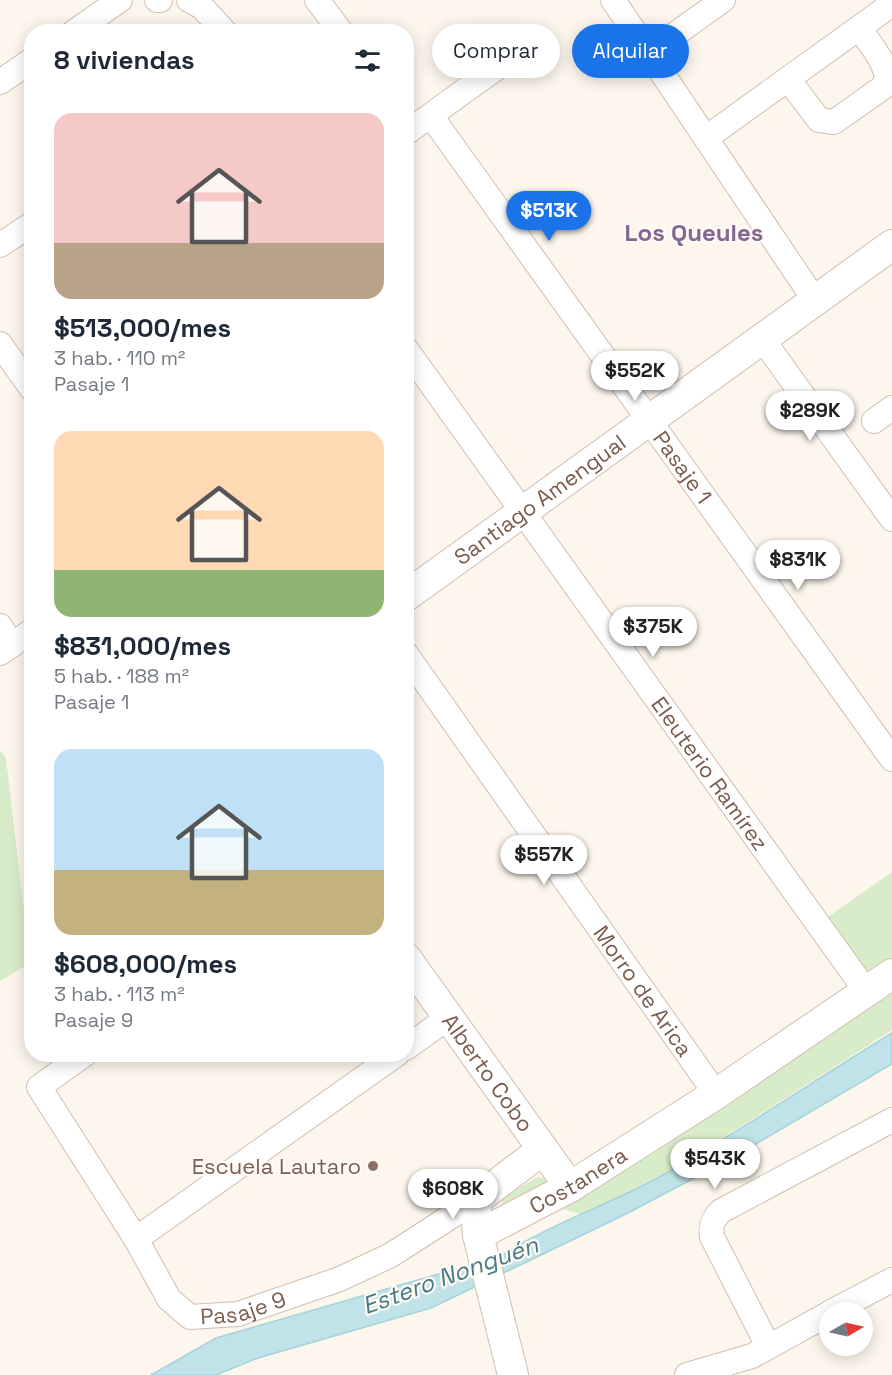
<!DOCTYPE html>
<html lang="es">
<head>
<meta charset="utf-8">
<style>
	:root { --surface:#fff; --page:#f2f2f3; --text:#1f2937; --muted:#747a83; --accent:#1a73e8 }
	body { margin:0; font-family:"Space Grotesk",sans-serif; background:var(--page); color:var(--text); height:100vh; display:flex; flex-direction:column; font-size:22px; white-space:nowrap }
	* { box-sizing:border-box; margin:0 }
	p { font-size:20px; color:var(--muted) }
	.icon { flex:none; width:33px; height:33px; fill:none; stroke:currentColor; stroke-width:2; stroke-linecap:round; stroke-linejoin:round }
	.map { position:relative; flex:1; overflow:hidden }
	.details { position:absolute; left:24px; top:24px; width:390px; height:1038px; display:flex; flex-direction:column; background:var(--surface); border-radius:24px; box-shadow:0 3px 15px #0003 }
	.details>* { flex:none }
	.top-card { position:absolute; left:432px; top:24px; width:369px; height:54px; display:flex; gap:12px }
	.needle { width:39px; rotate:81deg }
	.fabs { position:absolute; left:819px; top:1302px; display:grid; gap:12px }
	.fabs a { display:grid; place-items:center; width:54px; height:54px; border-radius:50%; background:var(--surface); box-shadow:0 3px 15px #0003; font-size:30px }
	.price { position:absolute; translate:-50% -51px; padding:0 14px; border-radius:21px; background:#fff; color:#222; font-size:20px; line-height:39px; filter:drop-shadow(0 2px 3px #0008) }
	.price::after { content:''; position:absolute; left:50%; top:36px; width:18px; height:14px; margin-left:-9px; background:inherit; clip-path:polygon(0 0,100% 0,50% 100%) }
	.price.selected { background:var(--accent); color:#fff }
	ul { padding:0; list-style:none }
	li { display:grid; align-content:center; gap:12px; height:318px; padding:0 30px }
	li span { display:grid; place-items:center; height:186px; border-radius:18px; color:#555 }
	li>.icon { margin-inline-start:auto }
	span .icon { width:108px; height:108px; fill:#fffc; stroke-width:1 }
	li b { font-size:26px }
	h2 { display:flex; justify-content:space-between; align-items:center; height:72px; padding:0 30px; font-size:26px }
	.pill { padding:0 21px; border-radius:27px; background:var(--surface); box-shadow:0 3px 15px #0003; font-size:21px; line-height:54px }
	.pill.selected { background:var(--accent); color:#fff }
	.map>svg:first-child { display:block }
	.green { fill:#d8ecc9 }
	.water { fill:#bfe3e8; stroke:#a5d3da; stroke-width:1.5 }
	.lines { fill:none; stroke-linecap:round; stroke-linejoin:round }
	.minor-casing { stroke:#d1beb0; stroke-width:26 }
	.tertiary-casing { stroke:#d1beb0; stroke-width:32 }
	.minor { stroke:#fff; stroke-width:24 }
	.tertiary { stroke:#fff; stroke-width:30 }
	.education-dot { fill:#8d6e63; stroke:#fffaf3; stroke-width:2 }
	.labels { text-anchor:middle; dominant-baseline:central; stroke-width:4.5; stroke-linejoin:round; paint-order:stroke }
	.street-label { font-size:22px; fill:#7a5c4d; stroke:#fffaf3 }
	.education-label { font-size:22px; fill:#785e54; stroke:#fffaf3; text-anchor:end }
	.neighbourhood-label { font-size:24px; font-weight:bold; fill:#846695; stroke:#fffaf3 }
	.water-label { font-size:24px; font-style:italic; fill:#437c86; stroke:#fffaf3 }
</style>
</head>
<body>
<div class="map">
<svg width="892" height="1375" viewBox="0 0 892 1375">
	<rect width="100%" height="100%" fill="#fdf6ec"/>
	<path class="green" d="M0 750 6 758 30 963 0 981Z
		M892 872V959L868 975 825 919Z
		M892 986V1030L671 1171 583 1215 560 1208Z
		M538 1177 547 1179 549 1183 504 1207 502 1199 505 1196Z"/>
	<path class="water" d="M892 1033V1064L732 1158 626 1214 431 1308 258 1358 216 1375H151L216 1338 501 1256C554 1221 616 1203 672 1170 746 1127 818 1078 892 1033Z"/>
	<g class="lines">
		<g class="minor-casing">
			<g id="minor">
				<path d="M157 0H160"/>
				<path d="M189 0 202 7 225 32"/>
				<path d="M317 0 341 32"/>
				<path d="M613 0 816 302"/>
				<path d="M74 32 120 0"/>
				<path d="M649 53 723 0"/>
				<path d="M788 79 819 120 834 122 886 85C890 65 869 43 859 28"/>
				<path d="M0 82 32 60"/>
				<path id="s1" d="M431 116 892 759"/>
				<path d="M406 133 538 38"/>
				<path d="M706 138 892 4"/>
				<path d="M0 245 32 224"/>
				<path d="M763 340 892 519"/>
				<path d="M0 344 32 389"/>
				<path id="s2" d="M406 349 866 991"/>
				<path d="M874 421 892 408"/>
				<path d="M0 626 12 645"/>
				<path d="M0 653 32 631"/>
				<path id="s3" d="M406 654 716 1094"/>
				<path d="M406 1048 449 1017"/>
				<path id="s4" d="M85 1054 39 1087 136 1239 169 1299 190 1317 238 1314 340 1279 391 1255 475 1201"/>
				<path d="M136 1239 397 1054"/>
				<path d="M831 1312 892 1280"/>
				<path d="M768 1346 712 1237C710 1226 713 1219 721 1211L892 1120"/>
				<path d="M687 1375 752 1356 830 1313"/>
			</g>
		</g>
		<g class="tertiary-casing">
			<g id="tertiary">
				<path id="s5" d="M406 596 892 245"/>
				<path id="s6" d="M406 958 570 1187"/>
				<path id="s7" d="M478 1235 570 1187 716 1094 892 974"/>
				<path d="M513 1375 478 1235 475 1201 543 1149"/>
			</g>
		</g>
		<use href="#minor" class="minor"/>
		<use href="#tertiary" class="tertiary"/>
	</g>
	<circle class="education-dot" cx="373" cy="1166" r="6"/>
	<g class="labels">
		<g class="street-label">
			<text stroke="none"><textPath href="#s1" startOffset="432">Pasaje 1</textPath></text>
			<text stroke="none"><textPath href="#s5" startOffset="165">Santiago Amengual</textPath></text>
			<text stroke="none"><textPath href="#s2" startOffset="522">Eleuterio Ramírez</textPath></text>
			<text stroke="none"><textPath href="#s3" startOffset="412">Morro de Arica</textPath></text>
			<text stroke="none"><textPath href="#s6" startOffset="141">Alberto Cobo</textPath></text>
			<text stroke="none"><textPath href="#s7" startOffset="114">Costanera</textPath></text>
			<text stroke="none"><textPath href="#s4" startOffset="387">Pasaje 9</textPath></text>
		</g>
		<g class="education-label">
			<text x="361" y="1166">Escuela Lautaro</text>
		</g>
		<g class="neighbourhood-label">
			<text x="694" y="232">Los Queules</text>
		</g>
		<g class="water-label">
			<text transform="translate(450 1275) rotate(-20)">Estero Nonguén</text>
		</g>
	</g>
</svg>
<div class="fabs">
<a><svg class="needle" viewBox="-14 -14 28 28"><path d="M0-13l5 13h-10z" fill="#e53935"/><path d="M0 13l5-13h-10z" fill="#747a83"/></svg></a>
</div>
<b class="price selected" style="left:549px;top:242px">$513K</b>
<b class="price" style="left:635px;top:402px">$552K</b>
<b class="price" style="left:810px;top:442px">$289K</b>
<b class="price" style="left:798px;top:591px">$831K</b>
<b class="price" style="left:653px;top:658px">$375K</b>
<b class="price" style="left:544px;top:886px">$557K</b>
<b class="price" style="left:715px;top:1190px">$543K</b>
<b class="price" style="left:453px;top:1220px">$608K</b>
<div class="top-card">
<a class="pill">Comprar</a>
<a class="pill selected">Alquilar</a>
</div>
<section class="details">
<h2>8 viviendas<svg class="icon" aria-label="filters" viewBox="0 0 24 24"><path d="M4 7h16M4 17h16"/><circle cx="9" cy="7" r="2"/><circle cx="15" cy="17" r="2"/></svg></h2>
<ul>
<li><span style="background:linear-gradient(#f6c9c9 70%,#b9a48a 0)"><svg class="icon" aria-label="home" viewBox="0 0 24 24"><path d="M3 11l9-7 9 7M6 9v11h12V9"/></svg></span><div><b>$513,000/mes</b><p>3 hab. · 110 m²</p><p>Pasaje 1</p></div></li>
<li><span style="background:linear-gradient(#ffd9b3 75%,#8fb573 0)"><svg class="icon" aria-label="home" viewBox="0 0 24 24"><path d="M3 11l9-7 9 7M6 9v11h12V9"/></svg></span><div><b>$831,000/mes</b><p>5 hab. · 188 m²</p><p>Pasaje 1</p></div></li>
<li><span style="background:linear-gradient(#bfe0f5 65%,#c2b280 0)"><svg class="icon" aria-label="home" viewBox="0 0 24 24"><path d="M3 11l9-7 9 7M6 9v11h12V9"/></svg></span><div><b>$608,000/mes</b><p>3 hab. · 113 m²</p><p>Pasaje 9</p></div></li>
</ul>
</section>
</div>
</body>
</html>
